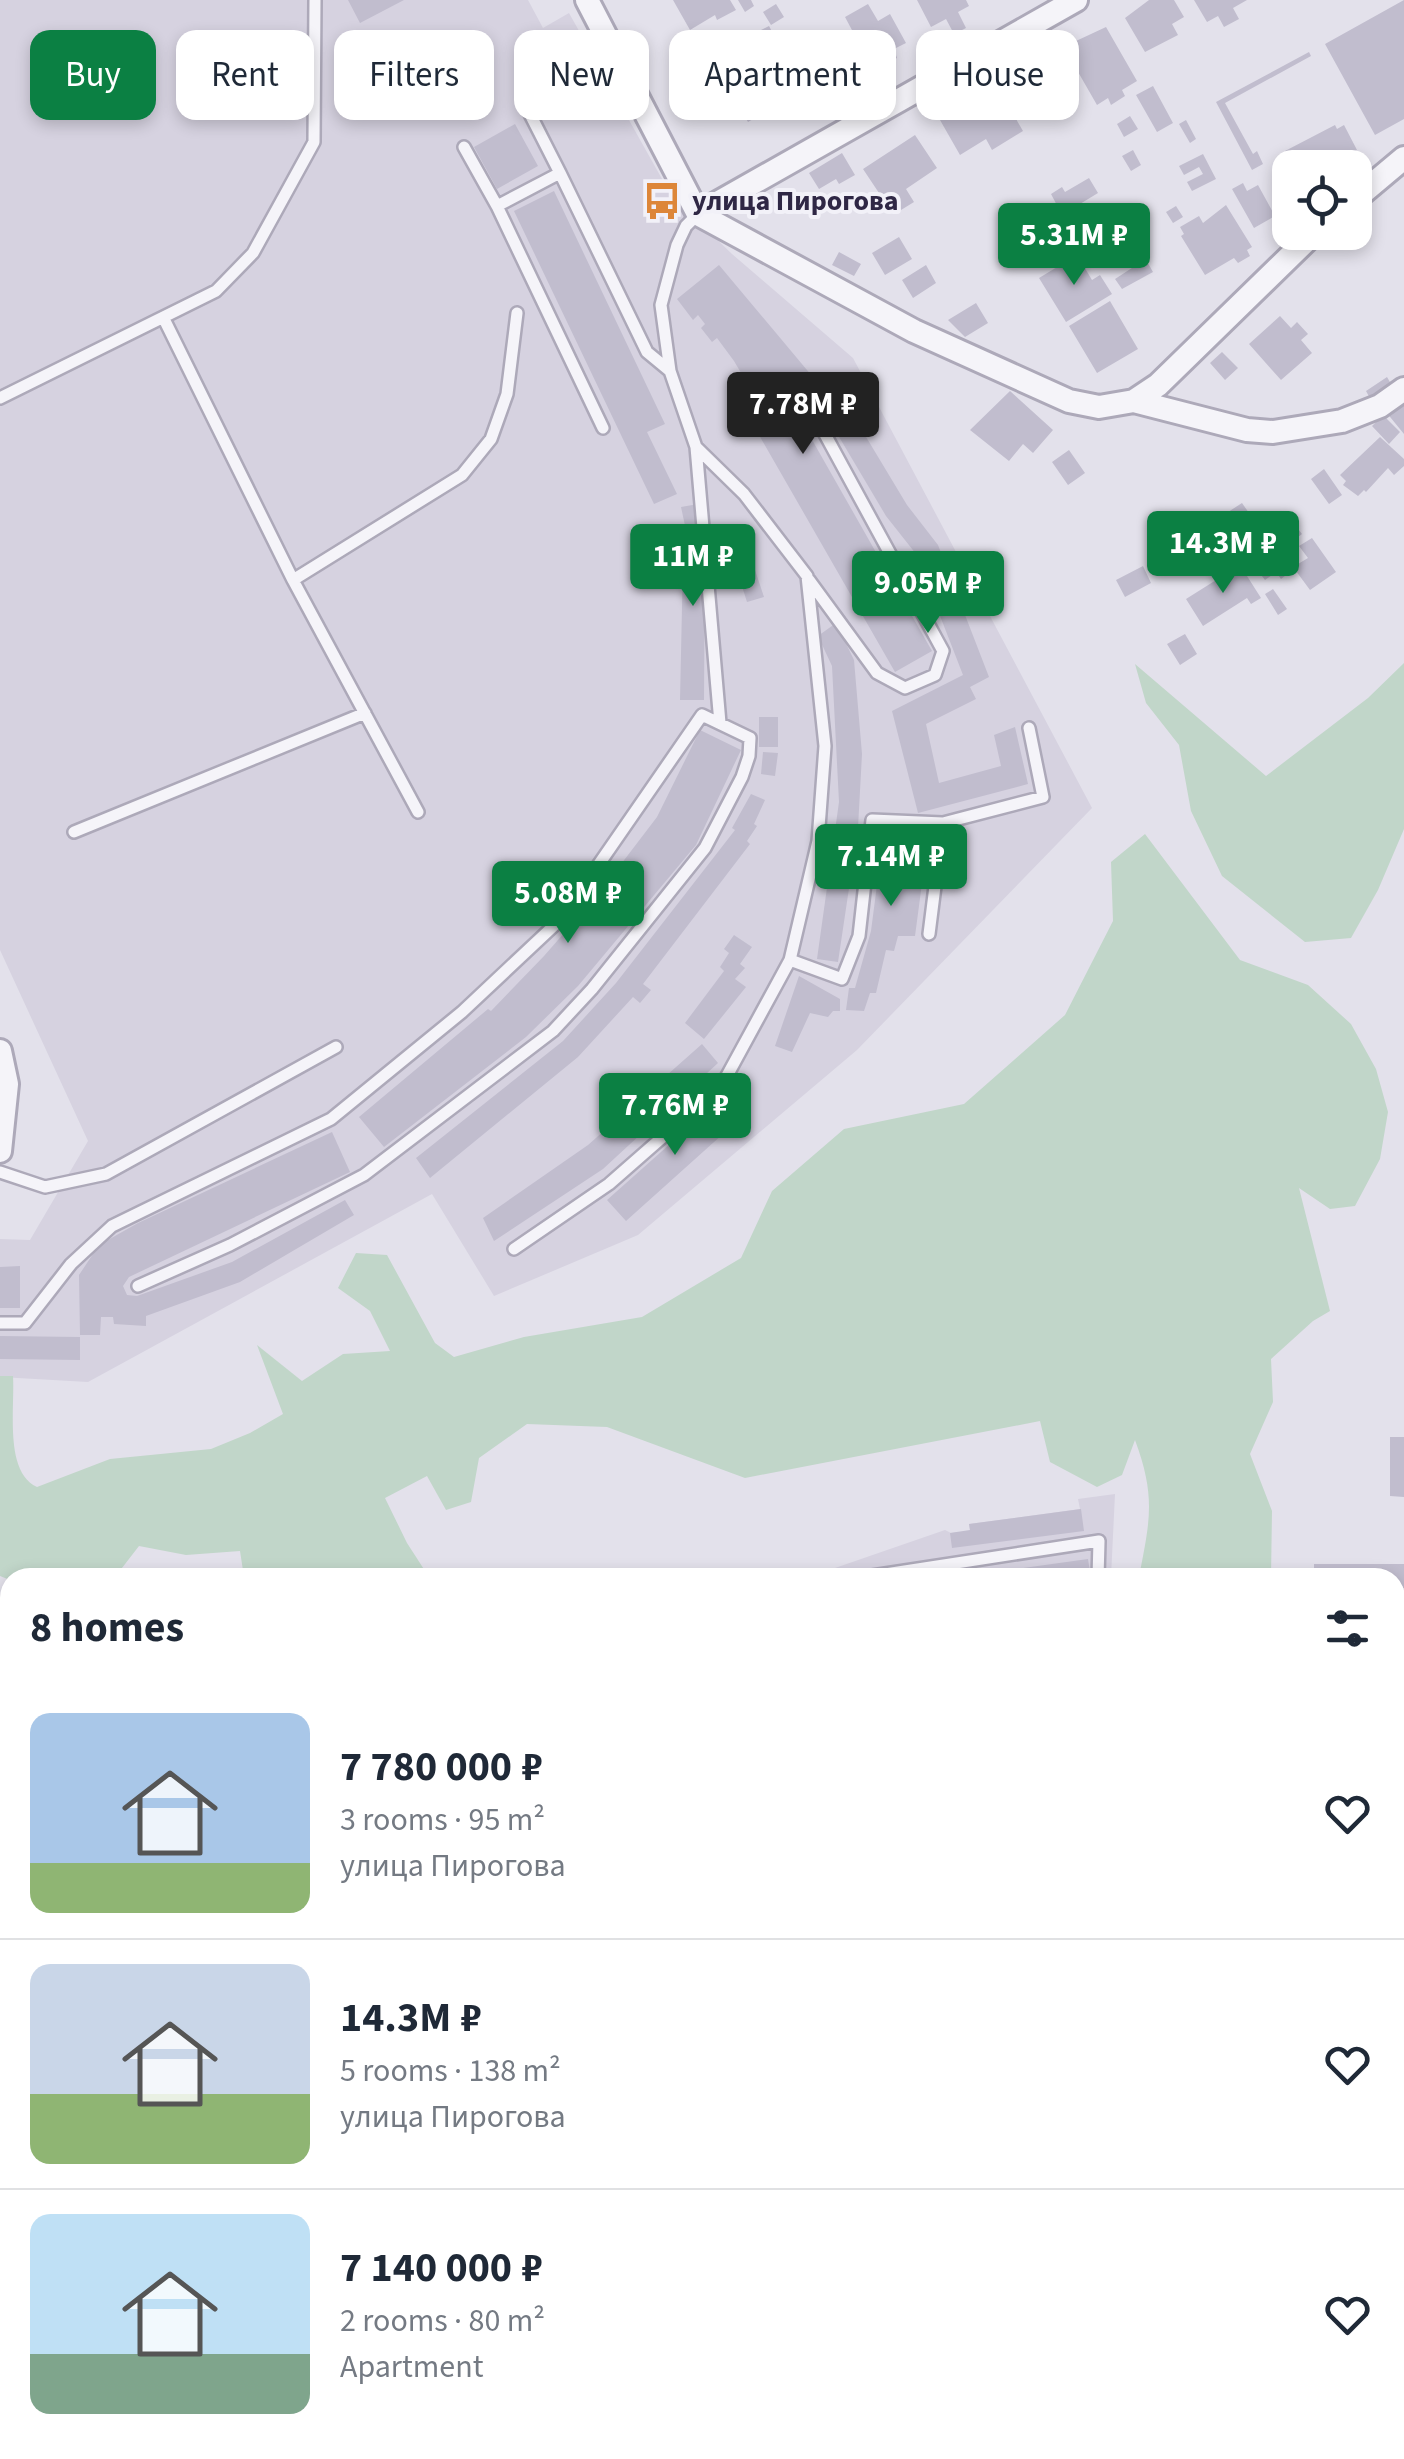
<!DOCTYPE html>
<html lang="en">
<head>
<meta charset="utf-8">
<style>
	:root { --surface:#fff; --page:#f2f2f3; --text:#1f2937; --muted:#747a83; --line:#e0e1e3; --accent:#0b8043 }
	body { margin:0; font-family:"Source Sans 3",sans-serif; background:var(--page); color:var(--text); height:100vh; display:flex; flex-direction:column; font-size:38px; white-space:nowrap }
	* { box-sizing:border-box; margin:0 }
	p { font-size:32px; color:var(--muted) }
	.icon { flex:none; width:55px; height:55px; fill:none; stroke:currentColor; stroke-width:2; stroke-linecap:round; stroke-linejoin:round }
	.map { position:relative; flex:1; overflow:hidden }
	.panel { position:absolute; left:0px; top:1568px; width:1405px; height:892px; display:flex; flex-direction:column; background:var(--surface); border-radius:30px 30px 0 0; box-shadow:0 5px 15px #0003 }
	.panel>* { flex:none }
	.banner { position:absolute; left:30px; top:30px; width:1345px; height:90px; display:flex; gap:20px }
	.fabs { position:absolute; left:1272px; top:150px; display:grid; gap:20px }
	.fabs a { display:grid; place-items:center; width:100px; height:100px; border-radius:20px; background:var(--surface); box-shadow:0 5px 15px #0003; font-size:50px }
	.price { position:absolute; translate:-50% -85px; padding:0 22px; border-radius:10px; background:var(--accent); color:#fff; font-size:32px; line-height:65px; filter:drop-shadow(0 2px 5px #0008) }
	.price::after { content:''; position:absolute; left:50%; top:60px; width:30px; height:22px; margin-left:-15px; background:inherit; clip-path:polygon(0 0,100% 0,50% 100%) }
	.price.current { background:#222; color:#fff }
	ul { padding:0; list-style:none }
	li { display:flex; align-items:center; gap:30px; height:250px; padding:0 30px }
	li+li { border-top:2px solid var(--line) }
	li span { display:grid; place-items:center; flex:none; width:280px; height:200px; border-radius:20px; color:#555 }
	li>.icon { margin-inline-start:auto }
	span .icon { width:120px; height:120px; fill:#fffc; stroke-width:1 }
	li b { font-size:42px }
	h2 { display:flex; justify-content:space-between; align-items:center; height:120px; padding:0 30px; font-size:42px }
	.chip { padding:0 35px; border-radius:20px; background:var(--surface); box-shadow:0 5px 15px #0003; font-size:35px; line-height:90px }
	.chip.current { background:var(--accent); color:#fff }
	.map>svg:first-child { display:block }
	.built { fill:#d6d2e0 }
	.green { fill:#c1d6c9 }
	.building { fill:#c1bdce }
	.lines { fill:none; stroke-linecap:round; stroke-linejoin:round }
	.service-casing { stroke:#ada9b9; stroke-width:16 }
	.minor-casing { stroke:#ada9b9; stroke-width:28 }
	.service { stroke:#f5f4f9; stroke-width:11 }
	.minor { stroke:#f5f4f9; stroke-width:22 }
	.labels { text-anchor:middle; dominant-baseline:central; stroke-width:8; stroke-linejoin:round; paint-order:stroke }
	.poi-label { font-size:28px; font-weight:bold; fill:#2f2745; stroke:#f2f1f8; text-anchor:start }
</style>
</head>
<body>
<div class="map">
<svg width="1404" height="2459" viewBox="0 0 1404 2459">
	<rect width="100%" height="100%" fill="#e3e1eb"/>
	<path class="built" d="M0 0H528L543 28 569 13 671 195 732 254 853 358 1092 808 857 1050 638 1235 494 1296 432 1194 88 1382 0 1377V1239L30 1240 88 1141 0 950Z
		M1115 1494 1111 1577 763 1578 835 1568 945 1530 951 1533 970 1531 969 1524 1080 1509 1078 1499Z
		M0 1957 10 1960V2343L0 2342Z
		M1006 2450H1248L1247 2459H1005Z"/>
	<path class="green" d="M1404 663V829L1378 890 1351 938 1305 942 1222 876 1191 811 1179 745 1146 703 1135 664 1266 776 1368 698Z
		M1145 834 1240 960 1308 985 1351 1024 1376 1069 1388 1112 1380 1159 1355 1206 1330 1209 1299 1188 1330 1311 1313 1321 1271 1359 1273 1402 1250 1454 1272 1511 1271 1577H1139C1150 1520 1156 1497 1135 1440L1122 1475 1097 1487 1050 1462 1040 1421 745 1478 607 1427 527 1424 479 1458 471 1502 446 1510 427 1476 385 1498 407 1543 429 1577 356 1578 355 1575 351 1578 244 1577 240 1551 186 1555 139 1546 115 1577 10 1578V1580L0 1576V1376H13C15 1408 4 1472 37 1487L110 1459 211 1449 250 1433 283 1414 257 1345 302 1381 343 1354 390 1351 370 1311 338 1288 356 1253 387 1255 435 1343 454 1357 524 1337 642 1317 741 1258 772 1191 844 1129 964 1104 1065 1015 1113 921 1111 862Z
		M10 1663V1716H6L0 1746V1664Z
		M1395 2065H1404V2137L1395 2141Z
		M1404 2333V2416L1395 2420V2337Z
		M833 2450H1006L1005 2459H832Z
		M1271 2450H1327L1306 2459H1271Z"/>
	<path class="building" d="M348 0H404L360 23Z
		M673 0H730L736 10 717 20 715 15 690 30Z
		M738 0H751L754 6 745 12Z
		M917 0H966L969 6 958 12 966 28 954 34 946 19 931 27Z
		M1149 0H1174L1184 17 1172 24 1178 35 1145 52 1125 18Z
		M1194 0H1247L1233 8 1239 19 1224 27 1218 16 1207 22Z
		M1404 0V119L1375 135 1325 44Z
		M776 4 784 17 771 25 763 12Z
		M868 4 878 21 890 14 906 43 894 49 897 58 888 63 881 55 869 62 845 17Z
		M769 26 776 39 769 43 761 30Z
		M1106 27 1137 81 1122 90 1125 96 1111 105 1108 98 1097 105 1066 51 1078 44 1076 41Z
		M825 39 827 41 831 39 850 74 824 88 809 86 795 60 799 58 797 53Z
		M750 40 785 100 748 122 713 61Z
		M1309 52 1311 56 1225 103 1253 154 1257 151 1263 164 1252 170 1216 102Z
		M1041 59 1047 69 1055 65 1068 87 1061 91 1066 99 1052 107 1047 100 1022 115 1003 82Z
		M997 86 1023 131 992 150 986 139 960 155 940 120 958 109 953 101 968 92 973 101Z
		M1153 86 1173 123 1157 132 1136 95Z
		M1130 116 1138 129 1124 137 1117 124Z
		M1186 120 1196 139 1190 143 1179 124Z
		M515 124 538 166 497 189 474 147Z
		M1335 125 1337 129 1344 125 1357 150 1340 159 1343 165 1294 168 1285 151Z
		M915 135 937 168 906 189 914 202 901 210 893 197 885 202 863 169Z
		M1133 150 1141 165 1131 171 1122 156Z
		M842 153 855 175 839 184 836 179 819 189 809 173Z
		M1203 154 1216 179 1192 191 1187 182 1203 174 1199 167 1184 175 1179 166Z
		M1089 178 1098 193 1075 207 1072 203 1060 211 1051 194 1062 187 1065 192Z
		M1243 183 1247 191 1258 185 1275 216 1254 228 1232 189Z
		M554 191 665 424 647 432 677 494 654 504 514 211Z
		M1044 203 1058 227 1063 224 1075 245 1047 266 1038 252 1027 258 1019 245 1023 243 1011 223Z
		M1226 205 1252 247 1247 250 1250 256 1238 263 1234 258 1205 275 1181 236 1184 234 1180 227 1199 216 1203 223Z
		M1176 206 1183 217 1173 223 1166 212Z
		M1084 218 1091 229 1074 239 1068 227Z
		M899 237 912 259 885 275 872 253Z
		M1101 237 1106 245 1095 252 1091 244Z
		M1141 251 1153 272 1122 289 1115 279 1135 266 1130 258Z
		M839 252 861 264 854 276 832 265Z
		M1077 255 1092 280 1100 275 1112 294 1066 322 1039 278Z
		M719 265 817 382 790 401 932 651 895 672 747 414 743 417 730 393 747 383 734 361 717 338 712 342 701 328 705 324 698 315 693 320 677 299Z
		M926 265 936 283 913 298 902 280Z
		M1110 301 1138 349 1097 373 1069 326Z
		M976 303 988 323 965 337 948 320Z
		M1280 316 1291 328 1297 322 1308 334 1301 340 1312 353 1281 380 1249 344Z
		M1222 352 1238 368 1225 380 1210 363Z
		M830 377 907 505 938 545 989 677 970 687 976 699 926 724 939 783 1001 766 994 735 1015 727 1028 784 918 813 892 711 963 675 916 554 886 516 810 388Z
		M1387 377 1394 389 1372 402 1366 391Z
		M1010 391 1053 430 1033 453 1023 444 1009 461 970 430Z
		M1399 401 1404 406V434L1386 412Z
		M1383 415 1400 432 1389 444 1372 426Z
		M1380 437 1404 459V466L1394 475 1388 468 1366 492 1364 490 1358 496 1343 485 1346 481 1340 475Z
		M1069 450 1085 473 1068 485 1052 462Z
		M1324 469 1342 495 1329 504 1311 479Z
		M1242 503 1249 513 1232 525 1225 514Z
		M698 504 705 541 704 700H680L683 560 689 544 681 507Z
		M1285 512 1302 534 1285 547 1287 551 1279 557 1290 572 1281 579 1276 572 1265 580 1233 538 1261 517 1267 526Z
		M1312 538 1336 572 1310 590 1293 567 1308 558 1299 546Z
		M749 552 764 597 747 602 733 558Z
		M1240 565 1261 598 1251 604 1247 598 1203 626 1186 599Z
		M1143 566 1151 583 1125 597 1116 580Z
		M1273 589 1287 609 1278 615 1265 594Z
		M836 623 854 660 862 754 858 828 838 962 817 959 839 802 832 666 818 636Z
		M1185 634 1197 654 1180 665 1167 644Z
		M759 717H778V747H759Z
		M700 730 741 750 696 845 578 986 526 1037 384 1147 359 1117 488 1009 491 1011 544 956 599 893 657 817Z
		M763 752 778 753 775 776 761 774Z
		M751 794 765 800 754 824 757 826 747 841 750 844 643 984 651 990 640 1003 633 997 578 1057 430 1178 416 1158 563 1041 616 983 735 830 732 828Z
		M884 831 907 832V837L928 838 915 936H898L894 951 886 950 876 993H870L864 1011 846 1010 849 988H855L871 931Z
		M734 935 752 947 740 964 745 968 735 979 746 987 704 1039 685 1023 724 971 720 967 729 953 724 949Z
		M799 976 840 999V1011H833L828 1017 810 1013 792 1052 775 1046Z
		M702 1044 718 1063 603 1169 494 1241 483 1218 588 1145Z
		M725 1095 743 1116 626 1221 607 1200Z
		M332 1132 350 1172 129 1277 123 1286 127 1295 137 1296 232 1262 345 1200 354 1215 240 1282 146 1316V1326L114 1324 113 1317H101L100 1335H80L79 1275 99 1245 138 1223Z
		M20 1266V1308H0V1267Z
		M0 1336 80 1337V1360L0 1359Z
		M1390 1437H1404V1497L1390 1496Z
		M1081 1509 1084 1531 952 1548 950 1533 970 1530 969 1524Z
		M1088 1559 1091 1578H973V1575Z
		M1314 1564H1404V1588H1395V1578H1314Z
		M1404 1662V1752H1395V1663Z
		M0 1790 10 1792V1829L1 1827 4 1811 0 1810Z
		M0 1842 8 1845 1 1866H0Z
		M1398 1936H1404V1991H1395V1939Z
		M0 2094 10 2104V2265L0 2254Z
		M1404 2216V2280L1398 2284 1395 2282V2228Z
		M0 2409 10 2416V2450H134L133 2459H0Z
		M180 2450H358L360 2452 359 2459H179Z
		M572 2450H754L753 2459H669L647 2455V2459H610L601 2455 577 2456Z
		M1046 2450H1210L1209 2459H1045Z"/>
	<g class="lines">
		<g class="service-casing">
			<path id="service" d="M530 114 560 173
				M464 147 497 206
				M698 214 686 226 677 245 661 305 670 371 696 447 720 723
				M164 319 293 580 418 812
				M0 398 216 291 253 253 314 142 315 0
				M603 428 497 206 560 173 647 352 670 371
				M696 447 744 494 807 576 825 746 818 841 790 960 842 979 859 936 872 820 943 823
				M293 580 462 475 491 439 507 394 517 313
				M809 580 877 673 905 688 935 675 943 651 814 414
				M74 832 365 713
				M929 934 943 823 1043 797 1029 728
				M0 1172 45 1187 106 1174 336 1047
				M514 1249 609 1184 722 1085 790 960
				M0 1323H25L71 1264 112 1226 331 1119 462 1012 561 919 702 715 750 738 749 756 742 777 705 848 592 989 553 1031 364 1175 230 1245 138 1286
				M859 1578 1099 1541 1098 1578
				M1395 1835 1404 1837
				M1395 1904H1404
				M1395 2036H1404
				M1395 2171 1404 2167
				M1395 2312 1404 2308
				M0 2355 10 2356
				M1395 2432 1404 2428
				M412 2459 413 2450
				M802 2459 803 2450
				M1020 2459V2450
				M1258 2459 1259 2450
				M1337 2459 1357 2450"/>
		</g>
		<g class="minor-casing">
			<path id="minor" d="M587 0 698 214 914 331 1069 401 1099 407 1134 401 1247 430 1273 432 1342 421 1380 406 1404 389
				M1355 199 1404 158
				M698 214 1076 0
				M1134 401 1158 385 1315 232
				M0 1051 7 1084 0 1151"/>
		</g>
		<use href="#service" class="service"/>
		<use href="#minor" class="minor"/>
	</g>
	<defs>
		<g id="bus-bare" transform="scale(3)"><path d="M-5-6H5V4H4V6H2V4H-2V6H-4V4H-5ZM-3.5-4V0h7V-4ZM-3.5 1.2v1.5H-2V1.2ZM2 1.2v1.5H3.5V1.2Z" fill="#dd8639" stroke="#f2f1f8" stroke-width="2.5" paint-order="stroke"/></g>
	</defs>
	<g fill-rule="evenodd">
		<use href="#bus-bare" x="662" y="201"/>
	</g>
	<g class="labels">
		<g class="poi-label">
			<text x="692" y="201">улица Пирогова</text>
		</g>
	</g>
</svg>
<div class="fabs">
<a><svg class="icon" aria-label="locate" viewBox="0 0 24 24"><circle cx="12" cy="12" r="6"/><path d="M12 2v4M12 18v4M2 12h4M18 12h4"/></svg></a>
</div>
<b class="price" style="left:1074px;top:288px">5.31M ₽</b>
<b class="price current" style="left:803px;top:457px">7.78M ₽</b>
<b class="price" style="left:1223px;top:596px">14.3M ₽</b>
<b class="price" style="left:693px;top:609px">11M ₽</b>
<b class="price" style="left:928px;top:636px">9.05M ₽</b>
<b class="price" style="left:891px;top:909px">7.14M ₽</b>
<b class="price" style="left:568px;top:946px">5.08M ₽</b>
<b class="price" style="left:675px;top:1158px">7.76M ₽</b>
<div class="banner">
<a class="chip current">Buy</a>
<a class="chip">Rent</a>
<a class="chip">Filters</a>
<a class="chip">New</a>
<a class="chip">Apartment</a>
<a class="chip">House</a>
</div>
<section class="panel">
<h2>8 homes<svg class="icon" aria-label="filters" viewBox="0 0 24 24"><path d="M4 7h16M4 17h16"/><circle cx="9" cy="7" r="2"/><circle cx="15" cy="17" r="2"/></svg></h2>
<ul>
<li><span style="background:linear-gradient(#a9c7e8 75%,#8fb573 0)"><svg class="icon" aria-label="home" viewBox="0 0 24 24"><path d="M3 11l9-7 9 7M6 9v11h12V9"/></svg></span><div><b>7 780 000 ₽</b><p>3 rooms · 95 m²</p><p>улица Пирогова</p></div><svg class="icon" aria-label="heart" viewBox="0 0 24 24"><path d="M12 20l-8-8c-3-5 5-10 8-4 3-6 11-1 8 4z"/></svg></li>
<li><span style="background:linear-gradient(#c9d6e8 65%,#8fb573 0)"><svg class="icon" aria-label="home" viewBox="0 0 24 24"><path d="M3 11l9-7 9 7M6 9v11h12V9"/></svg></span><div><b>14.3M ₽</b><p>5 rooms · 138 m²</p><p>улица Пирогова</p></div><svg class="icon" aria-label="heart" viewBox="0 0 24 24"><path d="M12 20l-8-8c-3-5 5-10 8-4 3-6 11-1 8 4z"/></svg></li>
<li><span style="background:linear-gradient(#bfe0f5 70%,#7fa58c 0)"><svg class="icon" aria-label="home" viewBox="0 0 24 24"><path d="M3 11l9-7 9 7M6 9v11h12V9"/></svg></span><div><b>7 140 000 ₽</b><p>2 rooms · 80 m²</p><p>Apartment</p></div><svg class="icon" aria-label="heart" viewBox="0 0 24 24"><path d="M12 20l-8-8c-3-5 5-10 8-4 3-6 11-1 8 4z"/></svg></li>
</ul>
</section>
</div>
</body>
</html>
